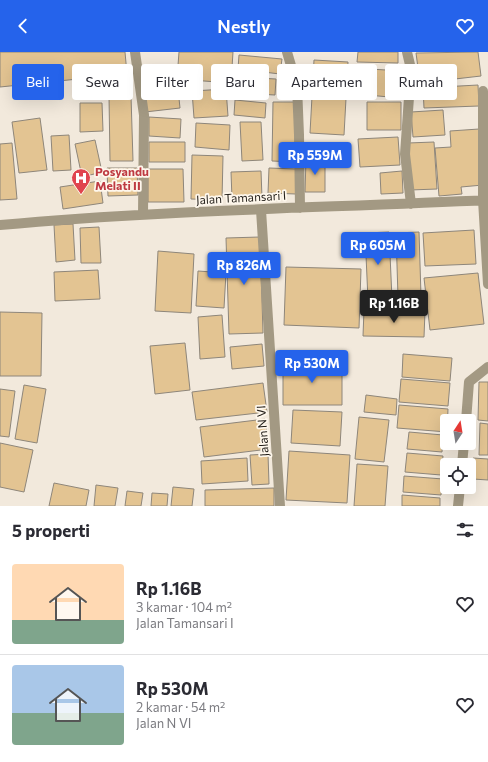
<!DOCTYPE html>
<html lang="id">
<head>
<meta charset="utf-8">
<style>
	:root { --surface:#fff; --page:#f2f2f3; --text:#2b2b33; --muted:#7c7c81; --line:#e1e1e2; --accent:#2563eb }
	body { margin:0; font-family:Commissioner,sans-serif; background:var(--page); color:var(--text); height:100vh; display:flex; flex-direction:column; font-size:15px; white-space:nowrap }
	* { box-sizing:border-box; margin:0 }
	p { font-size:13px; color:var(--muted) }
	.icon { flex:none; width:22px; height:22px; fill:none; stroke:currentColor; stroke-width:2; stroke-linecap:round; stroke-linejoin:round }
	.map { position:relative; height:454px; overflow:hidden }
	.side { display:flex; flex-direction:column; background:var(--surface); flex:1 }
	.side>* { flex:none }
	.banner { position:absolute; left:12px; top:12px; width:464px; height:36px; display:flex; gap:8px }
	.needle { width:26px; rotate:12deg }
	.tools { position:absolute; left:440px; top:362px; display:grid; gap:8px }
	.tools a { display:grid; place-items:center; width:36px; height:36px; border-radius:4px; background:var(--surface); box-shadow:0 4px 16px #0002; font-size:20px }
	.price { position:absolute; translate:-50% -34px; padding:0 9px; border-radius:4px; background:var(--accent); color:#fff; font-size:13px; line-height:26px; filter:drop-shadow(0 1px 2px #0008) }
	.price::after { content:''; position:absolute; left:50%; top:24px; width:12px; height:9px; margin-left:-6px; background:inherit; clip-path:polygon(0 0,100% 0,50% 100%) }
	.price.on { background:#222; color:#fff }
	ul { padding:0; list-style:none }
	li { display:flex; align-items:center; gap:12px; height:100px; padding:0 12px }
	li+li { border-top:1px solid var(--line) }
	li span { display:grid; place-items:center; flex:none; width:112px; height:80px; border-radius:4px; color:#555 }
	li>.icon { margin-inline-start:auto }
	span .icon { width:48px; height:48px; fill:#fffc; stroke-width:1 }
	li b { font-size:17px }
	h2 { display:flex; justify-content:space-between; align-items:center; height:48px; padding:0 12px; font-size:17px }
	.pill { padding:0 14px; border-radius:4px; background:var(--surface); box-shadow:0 4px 16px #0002; font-size:14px; line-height:36px }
	.pill.on { background:var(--accent); color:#fff }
	header { display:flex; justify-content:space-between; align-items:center; height:52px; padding:0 12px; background:var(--accent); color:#fff; font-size:18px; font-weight:600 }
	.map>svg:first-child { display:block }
	.building { fill:#e3c492; stroke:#8e867a }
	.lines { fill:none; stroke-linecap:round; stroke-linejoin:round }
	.street { stroke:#a39983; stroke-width:10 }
	.labels { text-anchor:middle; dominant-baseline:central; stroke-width:3.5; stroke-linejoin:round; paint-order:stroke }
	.health-label { font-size:12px; font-weight:bold; fill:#be3a42; stroke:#fef7ec; text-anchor:start }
	.street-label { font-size:12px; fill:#231f1a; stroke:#fef7ec }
</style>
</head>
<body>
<header><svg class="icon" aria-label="back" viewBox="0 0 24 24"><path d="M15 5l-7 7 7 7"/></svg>Nestly<svg class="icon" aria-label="heart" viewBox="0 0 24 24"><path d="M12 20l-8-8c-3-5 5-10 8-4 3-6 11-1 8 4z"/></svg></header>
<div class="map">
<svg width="488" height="454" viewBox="0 0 488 454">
	<rect width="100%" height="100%" fill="#f2e9dc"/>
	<path class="building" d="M0 0H125L127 22 0 35Z
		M179 0H233L231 31 177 27Z
		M358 0H398V11L357 10Z
		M478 0 481 24 420 31 416 1Z
		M239 3 282 7 280 22 238 17Z
		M314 8 348 10 344 83 310 81Z
		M369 17 403 19 401 46 367 43Z
		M238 25 276 27 275 43 237 41Z
		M478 33 479 54 424 56 423 36Z
		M178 37 180 56 145 60 143 40Z
		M226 37 228 64 194 66 192 39Z
		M109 44H131L133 109H110Z
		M235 48 266 51 265 66 234 63Z
		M273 50H296L295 110 272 109Z
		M367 50H401V78H367Z
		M80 51H102L103 79 80 80Z
		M443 58 445 83 413 85 411 60Z
		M149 65 181 67 180 86 149 84Z
		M40 66 47 118 19 121 12 70Z
		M240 70H261L263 108 242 109Z
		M196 71 230 73 229 98 195 95Z
		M479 77 483 133 461 135 462 142 439 144 435 96 451 95 450 79Z
		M69 83 71 118 53 119 51 84Z
		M398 85 400 113 360 115 358 87Z
		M95 88 102 120 82 125 75 92Z
		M149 90H185V110H149Z
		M434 90 437 137 410 138 408 91Z
		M12 91 17 147 0 148V92Z
		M192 103 223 104 222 148 191 147Z
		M306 107H325V140H305Z
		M107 116H137L138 143 108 144Z
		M269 116 296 117V142L268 141Z
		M148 117H183L184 150H148Z
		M261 119 262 146 232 147 231 120Z
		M402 119 403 141 381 142 380 121Z
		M100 129 103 151 63 157 60 135Z
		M73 172 75 208 56 210 54 173Z
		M99 175 101 211H81L80 176Z
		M474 178 476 212 425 214 423 181Z
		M389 180 392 247 368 248 365 181Z
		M419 180 421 244 398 245 396 181Z
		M260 185 263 281 229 282 226 186Z
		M158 199 194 202 191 261 155 259Z
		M286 215 361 217 359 276 284 273Z
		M98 218 100 247 55 249 54 220Z
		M198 219 226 221 224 256 196 254Z
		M478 221 484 272 430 278 424 226Z
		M364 258 425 259 424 285 363 284Z
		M0 260 42 261 41 324H0Z
		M222 263 225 305 200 307 198 265Z
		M185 291 190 338 155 342 150 294Z
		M262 292 264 314 232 317 230 295Z
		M403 302 452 306 450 329 402 325Z
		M283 312H342V353H283Z
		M401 327 450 331 448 354 399 350Z
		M479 330H488V369L478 368Z
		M263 331 267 360 196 368 192 340Z
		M24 333 46 337 37 391 15 387Z
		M0 337 15 339 9 385 0 384Z
		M366 343 397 347 396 363 364 360Z
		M399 353 448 357 447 380 397 376Z
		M293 358 342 360 340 394 291 391Z
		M359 365 389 368 384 410 355 407Z
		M265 367 269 397 204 405 200 375Z
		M480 371 488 372V403H479Z
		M409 380 443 383 442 400 407 397Z
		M0 391 33 398 24 440 0 435Z
		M289 399 350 403 347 451 286 448Z
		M407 401 443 404 441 423 405 420Z
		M268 402 269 432 252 433 250 403Z
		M247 406 248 429 202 432 201 409Z
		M473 406 488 407V428L473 427Z
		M357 412 388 414 385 454H354Z
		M404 424 443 427 441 443 403 440Z
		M54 431 89 438 86 454H49Z
		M96 433 118 436 115 454H94Z
		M173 435 194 437 192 454H171Z
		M274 436V454H205V438Z
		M127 439 143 441 141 454H125Z
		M152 441 168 442 167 454H151Z
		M402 443 440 446V454H402Z"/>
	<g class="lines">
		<path class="street" d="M135 0 144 63 143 163
			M287 0 297 34 299 83 300 156
			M407 0 411 17 405 102 411 152
			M483 39V148L488 232
			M261 158 280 454
			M0 173C162 158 325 156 488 148
			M466 369 469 330 488 315
			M462 413 464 391
			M458 454 460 435"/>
	</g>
	<defs>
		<g id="hospital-pin" transform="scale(1)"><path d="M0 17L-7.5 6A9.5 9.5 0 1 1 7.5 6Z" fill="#e0444e" stroke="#fef7ec"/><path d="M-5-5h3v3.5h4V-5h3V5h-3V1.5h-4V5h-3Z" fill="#fff"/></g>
	</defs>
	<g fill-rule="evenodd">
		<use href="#hospital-pin" x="81" y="126"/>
	</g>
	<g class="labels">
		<g class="health-label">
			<text x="95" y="119">Posyandu<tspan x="95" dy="14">Melati II</tspan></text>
		</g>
		<g class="street-label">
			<text transform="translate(241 145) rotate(-3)">Jalan Tamansari I</text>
			<text transform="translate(262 379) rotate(-94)">Jalan N VI</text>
		</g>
	</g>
</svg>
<div class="tools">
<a><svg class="needle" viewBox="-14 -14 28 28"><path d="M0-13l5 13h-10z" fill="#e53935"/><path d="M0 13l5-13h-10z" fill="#7c7c81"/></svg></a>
<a><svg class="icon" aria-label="locate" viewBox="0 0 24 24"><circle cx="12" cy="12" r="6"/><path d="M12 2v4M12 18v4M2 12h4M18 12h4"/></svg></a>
</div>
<b class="price" style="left:315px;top:124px">Rp 559M</b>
<b class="price" style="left:378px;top:214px">Rp 605M</b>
<b class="price" style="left:244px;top:234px">Rp 826M</b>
<b class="price on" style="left:394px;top:272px">Rp 1.16B</b>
<b class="price" style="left:312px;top:332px">Rp 530M</b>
<div class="banner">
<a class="pill on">Beli</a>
<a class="pill">Sewa</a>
<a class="pill">Filter</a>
<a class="pill">Baru</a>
<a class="pill">Apartemen</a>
<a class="pill">Rumah</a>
</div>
</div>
<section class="side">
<h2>5 properti<svg class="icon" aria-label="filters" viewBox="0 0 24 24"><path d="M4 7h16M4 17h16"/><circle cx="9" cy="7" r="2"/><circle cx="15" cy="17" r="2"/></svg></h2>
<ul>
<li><span style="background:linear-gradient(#ffd9b3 70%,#7fa58c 0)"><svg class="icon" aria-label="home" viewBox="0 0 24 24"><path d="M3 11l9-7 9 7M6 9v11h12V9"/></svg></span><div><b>Rp 1.16B</b><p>3 kamar · 104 m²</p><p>Jalan Tamansari I</p></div><svg class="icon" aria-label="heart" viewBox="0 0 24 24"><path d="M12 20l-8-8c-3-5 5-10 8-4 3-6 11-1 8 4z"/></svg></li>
<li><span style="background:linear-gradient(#a9c7e8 60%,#7fa58c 0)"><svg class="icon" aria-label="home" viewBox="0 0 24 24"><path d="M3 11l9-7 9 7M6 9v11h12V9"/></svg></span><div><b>Rp 530M</b><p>2 kamar · 54 m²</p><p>Jalan N VI</p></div><svg class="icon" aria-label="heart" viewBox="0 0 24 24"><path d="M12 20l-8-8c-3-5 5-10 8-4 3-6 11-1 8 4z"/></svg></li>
</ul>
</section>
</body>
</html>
